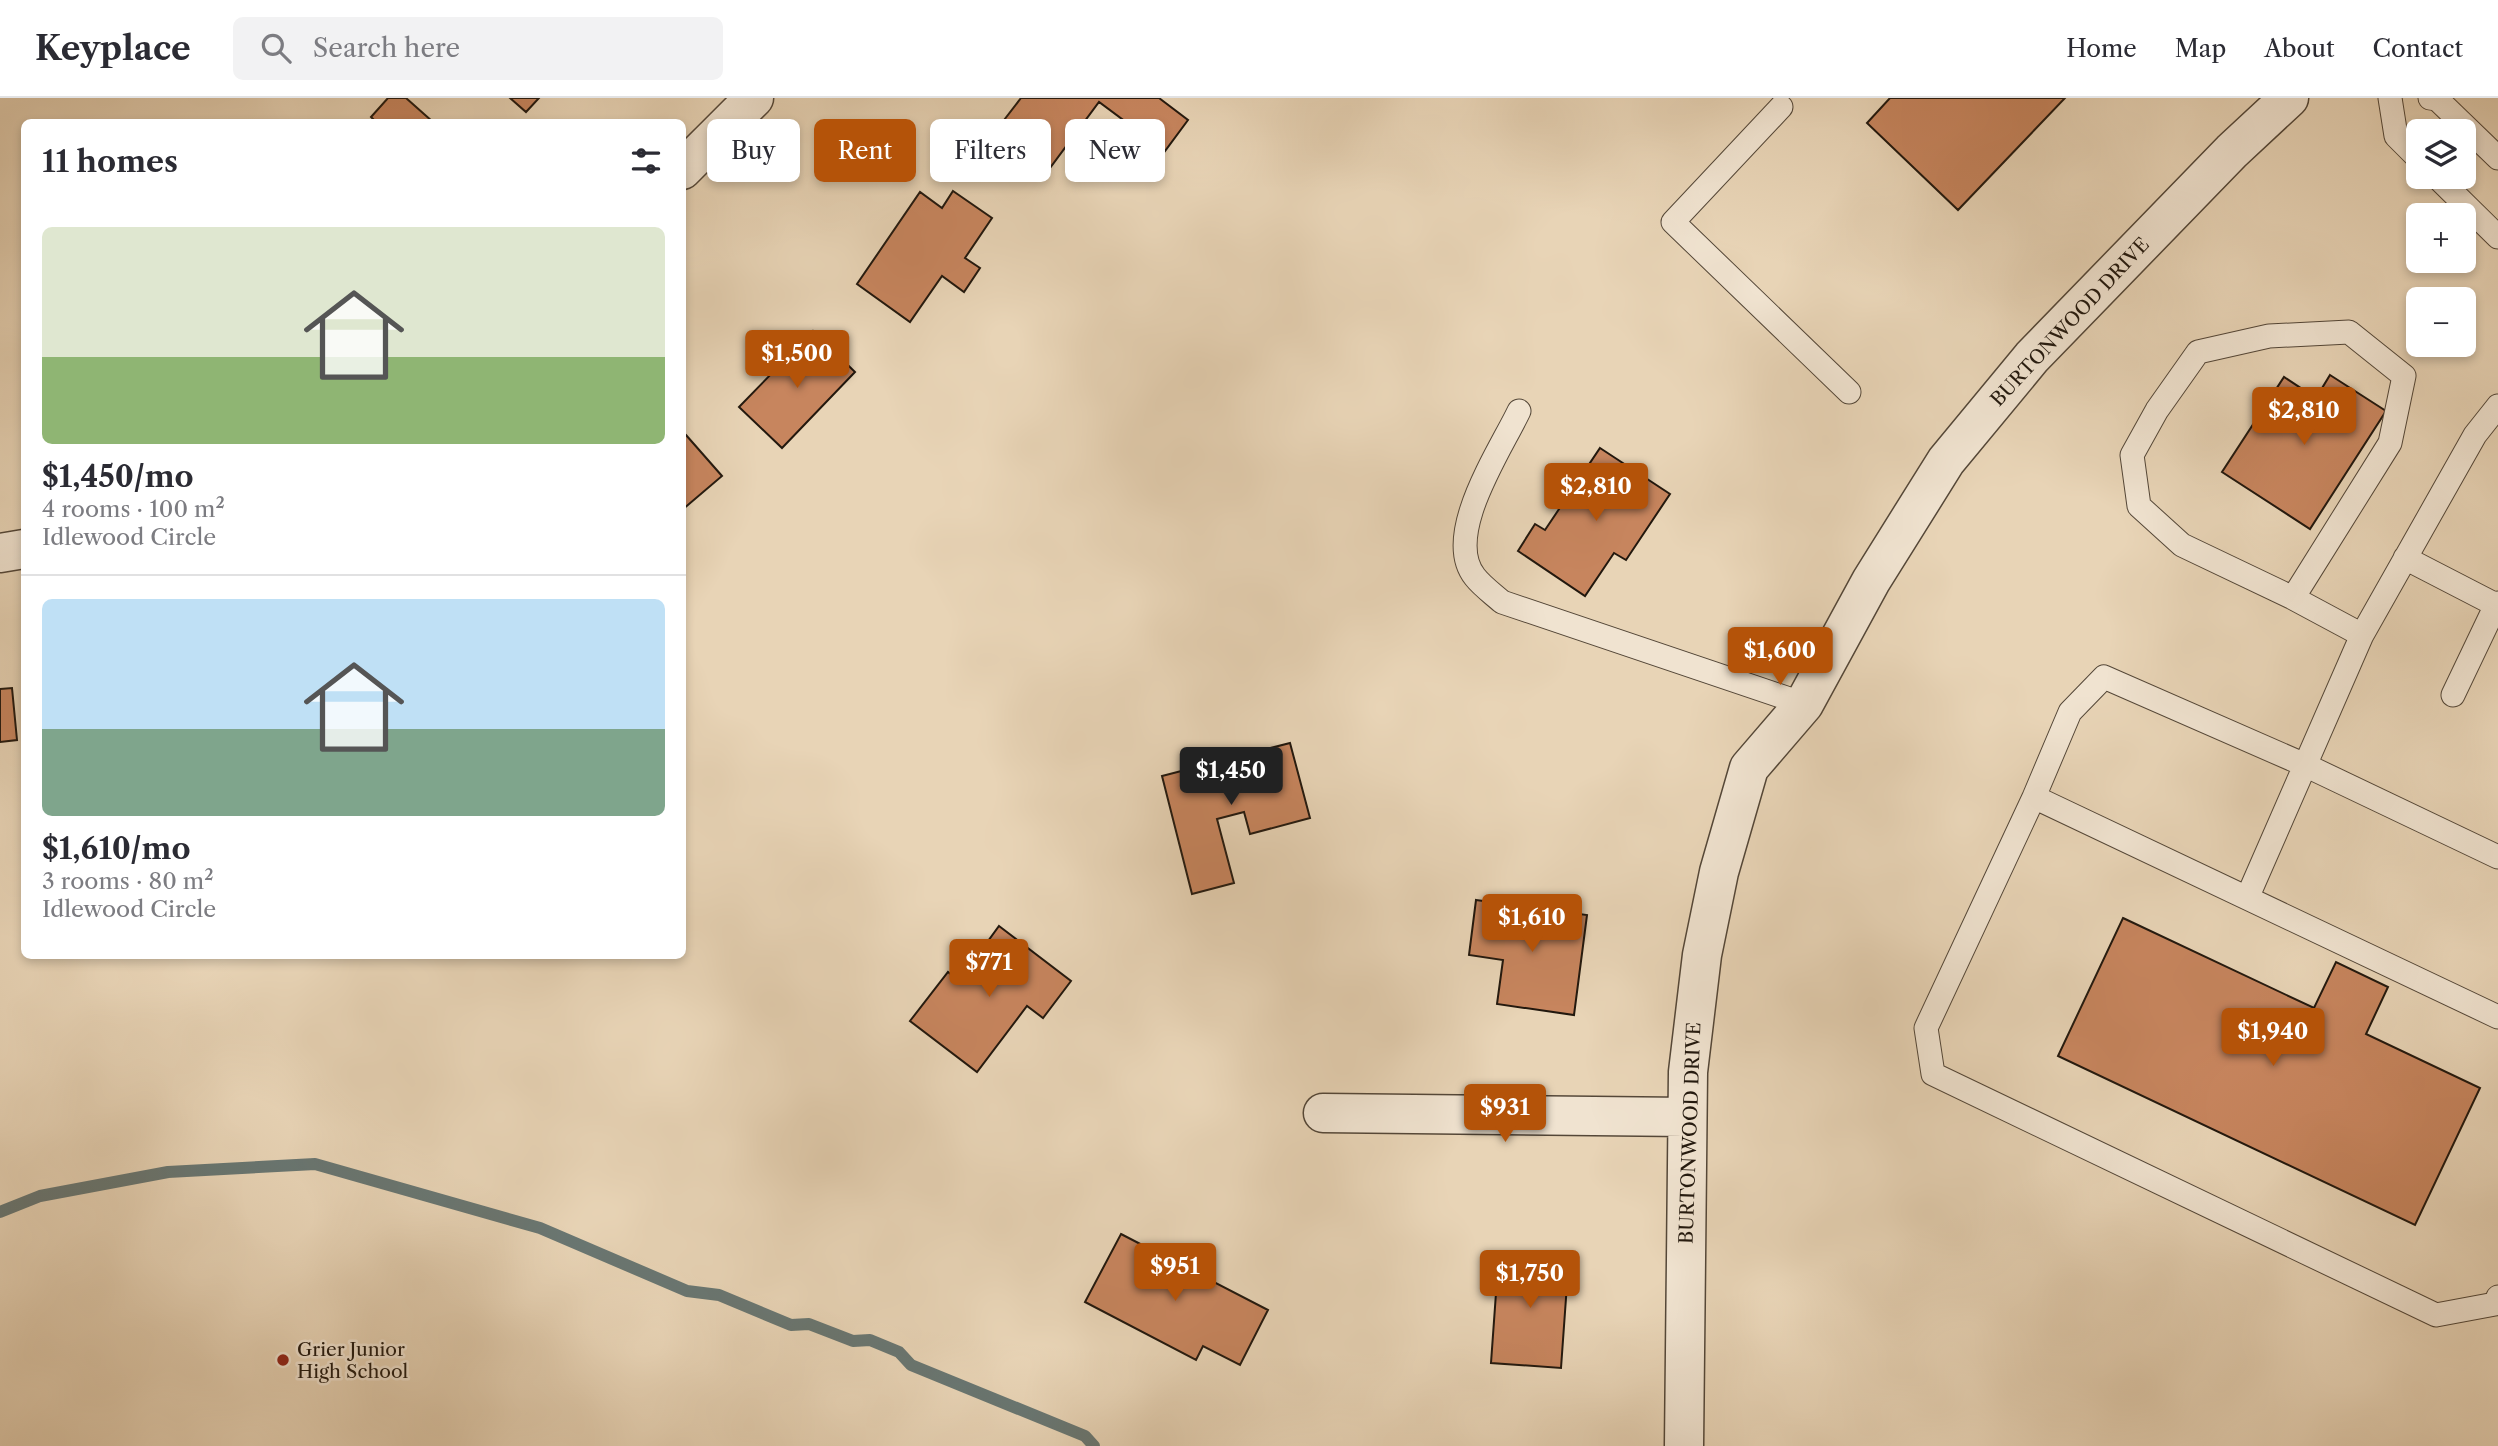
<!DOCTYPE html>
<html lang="en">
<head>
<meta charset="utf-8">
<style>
	:root { --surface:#fff; --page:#f2f2f3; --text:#2b2b33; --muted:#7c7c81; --line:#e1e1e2; --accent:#b45309 }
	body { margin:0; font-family:"Libre Caslon Text",serif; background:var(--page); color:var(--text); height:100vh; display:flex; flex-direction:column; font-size:26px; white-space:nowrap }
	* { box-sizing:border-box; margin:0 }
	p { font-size:23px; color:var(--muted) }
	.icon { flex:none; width:38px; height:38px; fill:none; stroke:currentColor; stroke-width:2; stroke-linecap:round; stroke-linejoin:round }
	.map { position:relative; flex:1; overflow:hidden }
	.panel { position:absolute; left:21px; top:21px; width:665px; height:840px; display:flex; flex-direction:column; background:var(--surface); border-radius:10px; box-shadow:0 4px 10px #0003 }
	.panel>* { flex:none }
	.top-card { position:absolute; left:707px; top:21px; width:665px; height:63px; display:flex; gap:14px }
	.buttons { position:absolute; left:2406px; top:21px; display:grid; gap:14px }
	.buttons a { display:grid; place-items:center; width:70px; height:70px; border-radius:10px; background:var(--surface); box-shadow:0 4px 10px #0003; font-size:35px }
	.price { position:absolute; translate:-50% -60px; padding:0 16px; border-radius:7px; background:var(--accent); color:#fff; font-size:23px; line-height:46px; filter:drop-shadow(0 2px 4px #0008) }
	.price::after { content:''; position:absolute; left:50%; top:42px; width:21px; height:16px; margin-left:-10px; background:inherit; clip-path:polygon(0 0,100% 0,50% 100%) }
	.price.on { background:#222; color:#fff }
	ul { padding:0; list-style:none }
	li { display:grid; align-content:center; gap:14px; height:371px; padding:0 21px }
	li+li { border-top:2px solid var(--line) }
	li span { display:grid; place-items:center; height:217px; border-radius:10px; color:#555 }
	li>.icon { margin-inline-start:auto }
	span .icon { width:126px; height:126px; fill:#fffc; stroke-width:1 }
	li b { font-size:30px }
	h2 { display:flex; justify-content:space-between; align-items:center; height:84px; padding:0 21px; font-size:30px }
	.pill { padding:0 24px; border-radius:10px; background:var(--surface); box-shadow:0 4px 10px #0003; font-size:24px; line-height:63px }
	.pill.on { background:var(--accent); color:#fff }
	header { display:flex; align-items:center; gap:42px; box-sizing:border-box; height:98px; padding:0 35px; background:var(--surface); border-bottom:2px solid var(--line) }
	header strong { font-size:33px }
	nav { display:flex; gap:38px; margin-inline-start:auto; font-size:24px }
	.search { width:490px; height:63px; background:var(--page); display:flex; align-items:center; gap:18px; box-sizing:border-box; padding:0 24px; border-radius:10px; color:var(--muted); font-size:26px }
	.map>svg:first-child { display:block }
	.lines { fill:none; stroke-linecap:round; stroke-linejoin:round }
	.stream { stroke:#697773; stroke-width:12 }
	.building { fill:#c7855e; stroke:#22180e; stroke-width:2 }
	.service-casing { stroke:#544738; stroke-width:25 }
	.minor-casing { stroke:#544738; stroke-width:41 }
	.service { stroke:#f0e3d0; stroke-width:23 }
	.minor { stroke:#f0e3d0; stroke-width:38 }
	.poi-dot { fill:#8f2418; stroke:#f0e3d0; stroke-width:2.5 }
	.labels { text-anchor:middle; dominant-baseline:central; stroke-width:5; stroke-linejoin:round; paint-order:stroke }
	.street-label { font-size:19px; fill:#22180e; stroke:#f0e3d0 }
	.poi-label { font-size:19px; fill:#22180e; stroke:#f0e3d0; text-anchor:start }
</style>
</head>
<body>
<header>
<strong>Keyplace</strong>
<div class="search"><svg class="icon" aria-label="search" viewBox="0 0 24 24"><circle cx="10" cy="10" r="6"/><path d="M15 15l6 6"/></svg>Search here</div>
<nav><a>Home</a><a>Map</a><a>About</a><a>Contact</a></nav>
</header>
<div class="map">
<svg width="2498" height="1348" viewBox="0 0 2498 1348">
	<rect width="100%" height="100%" fill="#e8d4b6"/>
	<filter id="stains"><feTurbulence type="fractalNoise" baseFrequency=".00286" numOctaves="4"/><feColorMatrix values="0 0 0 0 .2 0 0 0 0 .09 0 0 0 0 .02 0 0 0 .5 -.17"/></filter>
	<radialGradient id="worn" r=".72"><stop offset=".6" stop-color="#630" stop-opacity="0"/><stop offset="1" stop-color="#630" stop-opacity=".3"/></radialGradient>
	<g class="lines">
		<path class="stream" d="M0 1114 40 1098 168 1074 315 1066 540 1130 687 1193 719 1197 791 1227 809 1226 853 1243 870 1242 899 1254 911 1267 1085 1338 1094 1348"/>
	</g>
	<path class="building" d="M388 0H406L433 24H376L371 19Z
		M510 0H539L526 14Z
		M1021 0H1159L1188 22 1165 53 1099 4 1044 78 991 39Z
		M1890 0H2065L1958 112 1867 25Z
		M953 93 992 120 965 160 980 170 964 194 942 178 910 224 857 186 920 94 942 110Z
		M813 233 855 274 782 350 739 309Z
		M2330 277 2386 313 2310 431 2222 374 2284 279 2316 300Z
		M686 337 722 378 682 412V340Z
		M1600 350 1670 396 1626 462 1614 455 1585 498 1518 453 1535 426 1545 432Z
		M12 590 17 642 0 644V591Z
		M1290 645 1310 720 1250 736 1244 714 1217 721 1234 785 1192 796 1162 678Z
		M1476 802 1587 817 1574 917 1497 906 1503 862 1469 857Z
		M2123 820 2314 910 2336 864 2388 889 2366 936 2480 990 2415 1127 2058 958Z
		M999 828 1071 883 1043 920 1027 908 977 974 910 923 948 874 962 885 986 852 983 850Z
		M1121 1136 1268 1212 1240 1267 1203 1248 1196 1262 1085 1204Z
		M1499 1153 1569 1158 1561 1270 1491 1265Z"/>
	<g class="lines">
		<g class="service-casing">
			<path id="service" d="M2390 0 2396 38 2418 60
				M2430 0 2437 1 2498 60
				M1781 9 1673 124 1849 294
				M2437 79 2498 139
				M1519 313C1500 353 1442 438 1475 479 1482 488 1493 496 1502 504L1804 606
				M2405 460 2496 507 2498 505
				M2293 500 2390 345 2404 278 2349 234 2269 238 2198 254 2157 312 2132 357 2139 408 2182 447 2293 500 2362 537
				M2453 597 2496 507
				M2034 699 2070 614 2104 579 2305 667 2498 759
				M2248 798 2362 537 2475 337 2498 308
				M2498 919 2034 699 1926 930 1933 976 2436 1217 2495 1206 2498 1199"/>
		</g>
		<g class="minor-casing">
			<path id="minor" d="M682 72 754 0
				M0 455 24 451
				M1323 1015 1687 1019
				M1684 1348 1688 974 1702 857 1719 774 1749 670 1804 606 1871 483 1946 363 2032 259 2232 53 2289 0"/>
		</g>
		<use href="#service" class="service"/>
		<use href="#minor" class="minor"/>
	</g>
	<circle class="poi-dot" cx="283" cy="1262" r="7"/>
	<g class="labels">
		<g class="street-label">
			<text transform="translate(2070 224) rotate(-47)">BURTONWOOD DRIVE</text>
			<text transform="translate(1690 1035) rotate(-88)">BURTONWOOD DRIVE</text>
		</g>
		<g class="poi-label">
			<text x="297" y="1251">Grier Junior<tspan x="297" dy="22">High School</tspan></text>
		</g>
	</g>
	<rect width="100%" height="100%" filter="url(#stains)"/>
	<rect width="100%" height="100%" fill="url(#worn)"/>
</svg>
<div class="buttons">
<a><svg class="icon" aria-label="layers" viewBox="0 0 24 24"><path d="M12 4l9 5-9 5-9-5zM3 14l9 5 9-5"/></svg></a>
<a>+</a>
<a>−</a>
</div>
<b class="price" style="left:797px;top:292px">$1,500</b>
<b class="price" style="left:2304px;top:349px">$2,810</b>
<b class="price" style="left:1596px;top:425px">$2,810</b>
<b class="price" style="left:1780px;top:589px">$1,600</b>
<b class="price on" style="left:1231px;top:709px">$1,450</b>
<b class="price" style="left:1532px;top:856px">$1,610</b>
<b class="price" style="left:989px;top:901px">$771</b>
<b class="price" style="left:2273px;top:970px">$1,940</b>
<b class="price" style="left:1505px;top:1046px">$931</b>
<b class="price" style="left:1175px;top:1205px">$951</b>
<b class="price" style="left:1530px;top:1212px">$1,750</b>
<div class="top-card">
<a class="pill">Buy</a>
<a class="pill on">Rent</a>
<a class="pill">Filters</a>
<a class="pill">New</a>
</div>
<section class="panel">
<h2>11 homes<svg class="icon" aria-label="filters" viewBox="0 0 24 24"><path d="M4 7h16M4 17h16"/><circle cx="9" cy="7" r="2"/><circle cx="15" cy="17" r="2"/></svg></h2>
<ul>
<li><span style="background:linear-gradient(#dfe7d0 60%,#8fb573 0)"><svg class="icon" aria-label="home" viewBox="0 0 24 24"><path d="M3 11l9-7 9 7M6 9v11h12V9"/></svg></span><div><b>$1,450/mo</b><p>4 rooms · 100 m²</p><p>Idlewood Circle</p></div></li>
<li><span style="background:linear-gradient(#bfe0f5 60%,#7fa58c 0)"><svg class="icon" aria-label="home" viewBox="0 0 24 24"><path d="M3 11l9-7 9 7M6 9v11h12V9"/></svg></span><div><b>$1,610/mo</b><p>3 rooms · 80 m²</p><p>Idlewood Circle</p></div></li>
</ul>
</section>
</div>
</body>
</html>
